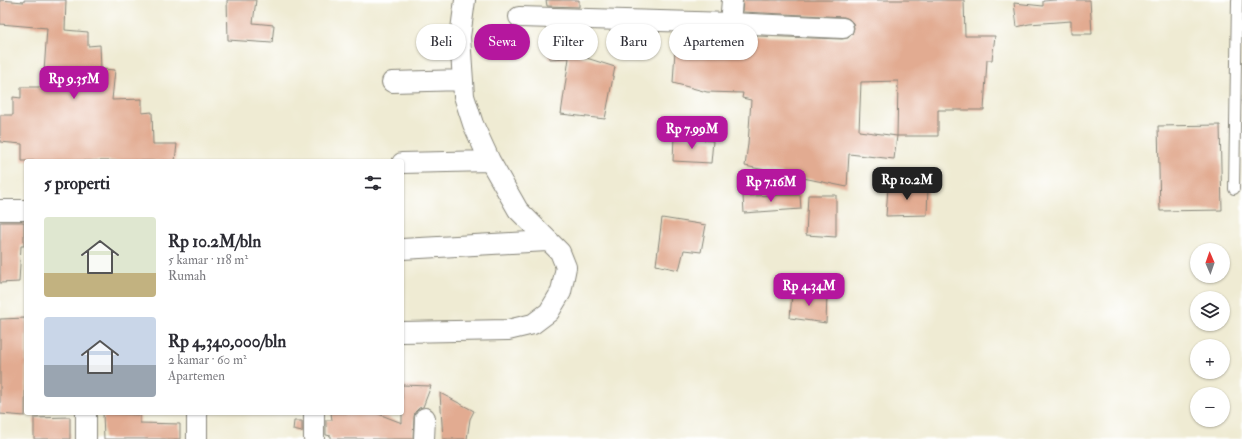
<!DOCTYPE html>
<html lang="id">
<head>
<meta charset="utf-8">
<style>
	:root { --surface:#fff; --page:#f7f7f7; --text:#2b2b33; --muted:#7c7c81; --accent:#b5179e }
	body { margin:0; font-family:"IM FELL Double Pica",serif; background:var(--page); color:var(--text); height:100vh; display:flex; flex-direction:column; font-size:15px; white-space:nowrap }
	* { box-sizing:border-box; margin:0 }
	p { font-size:13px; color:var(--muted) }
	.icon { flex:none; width:22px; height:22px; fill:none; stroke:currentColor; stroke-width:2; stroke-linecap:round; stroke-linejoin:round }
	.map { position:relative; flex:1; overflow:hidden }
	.sheet { position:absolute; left:24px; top:159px; width:380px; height:256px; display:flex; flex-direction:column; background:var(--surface); border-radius:4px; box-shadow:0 1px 3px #0004 }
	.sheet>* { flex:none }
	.guide { position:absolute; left:416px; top:24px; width:380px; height:36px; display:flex; gap:8px }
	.needle { width:26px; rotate:358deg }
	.buttons { position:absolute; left:1190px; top:243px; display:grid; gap:8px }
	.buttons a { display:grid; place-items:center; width:40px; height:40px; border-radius:50%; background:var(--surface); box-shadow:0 1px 3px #0004; font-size:20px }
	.price { position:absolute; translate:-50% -34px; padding:0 9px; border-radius:8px; background:var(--accent); color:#fff; font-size:13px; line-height:26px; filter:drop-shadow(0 1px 2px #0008) }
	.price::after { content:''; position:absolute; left:50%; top:24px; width:12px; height:9px; margin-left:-6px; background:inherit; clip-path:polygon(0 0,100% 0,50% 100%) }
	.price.on { background:#222; color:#fff }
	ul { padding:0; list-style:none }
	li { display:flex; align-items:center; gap:12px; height:100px; padding:0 20px }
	li span { display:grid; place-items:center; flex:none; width:112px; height:80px; border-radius:4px; color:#555 }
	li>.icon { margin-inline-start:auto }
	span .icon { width:48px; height:48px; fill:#fffc; stroke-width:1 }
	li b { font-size:17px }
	h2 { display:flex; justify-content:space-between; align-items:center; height:48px; padding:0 20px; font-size:17px }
	.pill { padding:0 14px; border-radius:18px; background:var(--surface); box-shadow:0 1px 3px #0004; font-size:14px; line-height:36px }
	.pill.on { background:var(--accent); color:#fff }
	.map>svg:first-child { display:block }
	.building { fill:#e2ab91; fill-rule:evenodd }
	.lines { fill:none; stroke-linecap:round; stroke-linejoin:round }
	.lane-casing { stroke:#868478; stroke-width:12 }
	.street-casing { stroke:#868478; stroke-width:22 }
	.lane { stroke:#fff; stroke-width:10 }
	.street { stroke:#fff; stroke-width:20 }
</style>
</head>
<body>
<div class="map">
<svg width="1242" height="439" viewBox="0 0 1242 439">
	<rect width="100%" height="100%" fill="#fff"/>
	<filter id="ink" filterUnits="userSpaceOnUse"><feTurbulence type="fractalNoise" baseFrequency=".025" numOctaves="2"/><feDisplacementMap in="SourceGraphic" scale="8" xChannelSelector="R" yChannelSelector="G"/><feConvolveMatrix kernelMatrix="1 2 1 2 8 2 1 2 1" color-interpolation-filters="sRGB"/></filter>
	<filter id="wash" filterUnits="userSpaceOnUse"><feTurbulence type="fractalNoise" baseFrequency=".012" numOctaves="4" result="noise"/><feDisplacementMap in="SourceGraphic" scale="16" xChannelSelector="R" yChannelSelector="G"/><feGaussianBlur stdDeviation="0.9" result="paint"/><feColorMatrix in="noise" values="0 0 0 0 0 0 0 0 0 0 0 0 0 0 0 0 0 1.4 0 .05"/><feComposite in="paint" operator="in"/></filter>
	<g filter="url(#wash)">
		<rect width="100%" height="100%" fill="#efebd3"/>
		<g id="blocks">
			<path class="building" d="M0 0 24 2V0H66L65 30 88 32V46L100 45 101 69 115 70 112 100 142 99V113L152 112 153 144H177L175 161H22V144L0 142V115H13V97L21 98V87H43L47 28 0 24Z
				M227 0H256L253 23 274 25 272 43 228 40Z
				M546 0H579V7L547 6Z
				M743 0H964L965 36H995L992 60H987L984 110H938V136H897L894 159 849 154 847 187 745 166 748 144 751 100 742 98 743 93 707 92 673 83 675 50 674 33 842 39 848 38 852 34 854 28 853 23 849 19 844 17 742 12ZM898 81 897 136 859 131 861 82Z
				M1055 0H1090L1092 34H1071V21L1029 24 1017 27 1014 3 1043 6V1Z
				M548 29 578 30 577 55 615 67 605 119 561 114 569 58 549 59Z
				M1220 125 1222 210 1160 211 1158 126Z
				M674 136 713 141 711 163 673 161Z
				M888 187H928L927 215 886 216Z
				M800 195 801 209 744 213 743 196Z
				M808 195H836V237L806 235Z
				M662 218 706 225 701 252 684 250 679 270 656 265Z
				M0 222H24V246H21L19 282 0 283Z
				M792 293 827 295 826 323 790 318Z
				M26 318 25 416 0 414V319Z
				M402 385 431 386 423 407 419 408 415 412 414 417 413 439H331V436L326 435V420H332L331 413H376L402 423Z
				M440 393 474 411 470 419 467 439H443Z
				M103 413 140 415V423L180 424V439H104Z
				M70 417V439H34V418Z
				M294 421H302V432L293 430Z"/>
		</g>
	</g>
	<g filter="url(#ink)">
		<use href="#blocks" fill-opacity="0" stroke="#868478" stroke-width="1"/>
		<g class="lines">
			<g class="lane-casing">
				<path id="lane" d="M1234 189 1237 0"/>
			</g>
			<g class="street-casing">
				<path id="street" d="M519 17 730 23 732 0
					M730 23 843 28
					M392 82 463 80
					M402 163 490 161
					M0 210H26
					M402 249 547 241
					M402 332 508 330 533 324 549 312 561 292 566 267 560 252 518 210 490 161 473 124 464 96 460 37 465 0
					M86 439V413
					M197 439V413
					M314 439V413
					M424 439 425 418"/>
			</g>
			<use href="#lane" class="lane"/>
			<use href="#street" class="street"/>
		</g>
	</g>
</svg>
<div class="buttons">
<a><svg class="needle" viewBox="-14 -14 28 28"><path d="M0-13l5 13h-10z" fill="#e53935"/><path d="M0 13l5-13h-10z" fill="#7c7c81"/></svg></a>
<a><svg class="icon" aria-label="layers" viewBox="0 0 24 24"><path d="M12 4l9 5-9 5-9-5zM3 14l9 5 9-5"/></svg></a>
<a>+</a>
<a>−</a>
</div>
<b class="price" style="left:74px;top:100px">Rp 9.35M</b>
<b class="price" style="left:692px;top:150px">Rp 7.99M</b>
<b class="price on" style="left:907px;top:201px">Rp 10.2M</b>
<b class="price" style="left:771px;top:203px">Rp 7.16M</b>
<b class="price" style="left:809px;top:307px">Rp 4.34M</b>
<div class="guide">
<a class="pill">Beli</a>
<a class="pill on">Sewa</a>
<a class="pill">Filter</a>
<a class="pill">Baru</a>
<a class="pill">Apartemen</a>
</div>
<section class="sheet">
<h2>5 properti<svg class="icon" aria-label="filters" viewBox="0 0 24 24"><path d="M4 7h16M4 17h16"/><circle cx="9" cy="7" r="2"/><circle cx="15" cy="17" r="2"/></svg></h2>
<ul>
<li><span style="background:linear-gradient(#dfe7d0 70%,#c2b280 0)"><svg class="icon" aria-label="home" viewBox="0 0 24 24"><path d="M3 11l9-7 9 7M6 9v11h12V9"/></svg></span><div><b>Rp 10.2M/bln</b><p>5 kamar · 118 m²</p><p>Rumah</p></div></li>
<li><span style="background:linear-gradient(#c9d6e8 60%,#9aa5b1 0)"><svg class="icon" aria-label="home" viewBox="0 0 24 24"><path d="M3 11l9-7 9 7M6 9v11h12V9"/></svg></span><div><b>Rp 4,340,000/bln</b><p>2 kamar · 60 m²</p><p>Apartemen</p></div></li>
</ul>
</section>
</div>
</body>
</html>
